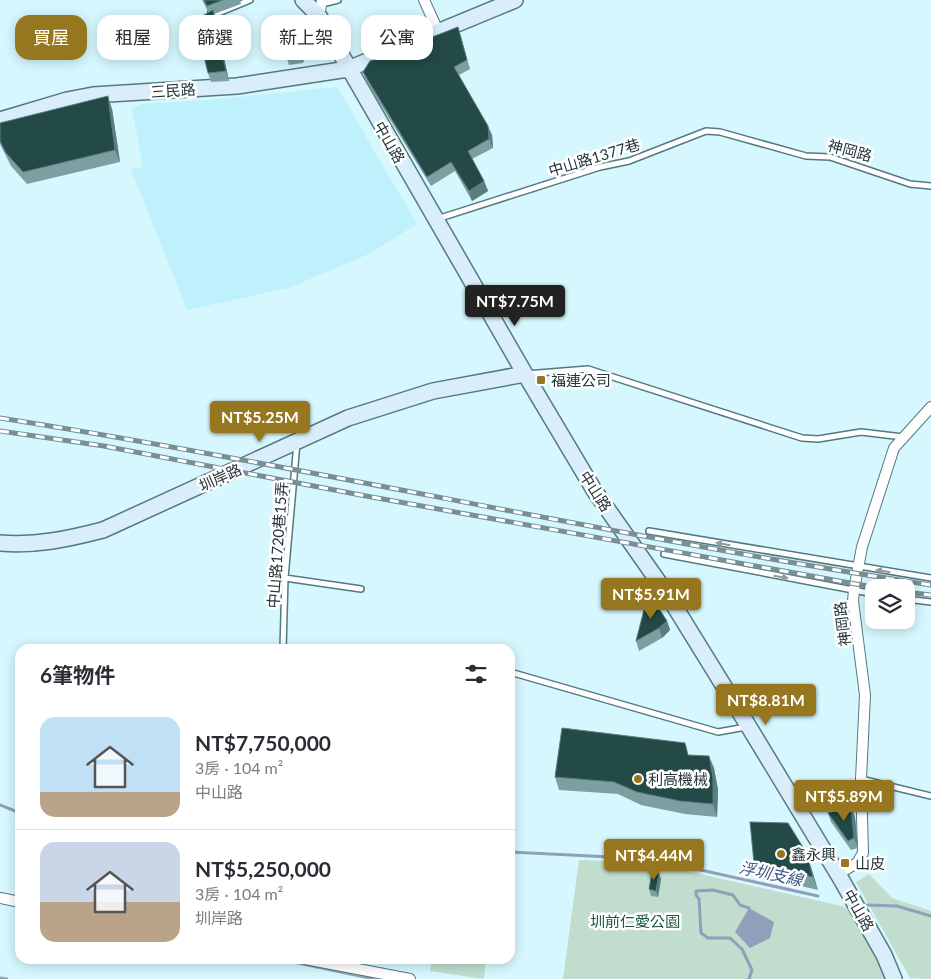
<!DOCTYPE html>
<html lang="zh-TW">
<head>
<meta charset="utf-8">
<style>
	:root { --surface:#fff; --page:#f7f7f7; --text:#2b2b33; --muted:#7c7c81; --line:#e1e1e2; --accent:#96761f }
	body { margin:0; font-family:Lato,"Noto Sans TC",sans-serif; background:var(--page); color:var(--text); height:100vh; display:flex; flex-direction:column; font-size:19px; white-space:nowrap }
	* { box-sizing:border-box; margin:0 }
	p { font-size:16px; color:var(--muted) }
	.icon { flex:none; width:28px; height:28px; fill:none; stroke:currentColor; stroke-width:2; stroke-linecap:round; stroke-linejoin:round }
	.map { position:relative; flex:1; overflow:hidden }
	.side { position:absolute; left:15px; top:644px; width:500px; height:320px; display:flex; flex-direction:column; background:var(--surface); border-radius:15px; box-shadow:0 2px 12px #0003 }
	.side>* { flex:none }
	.top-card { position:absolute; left:15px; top:15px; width:500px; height:45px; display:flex; gap:10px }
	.buttons { position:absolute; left:865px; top:579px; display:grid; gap:10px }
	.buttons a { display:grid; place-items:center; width:50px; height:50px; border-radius:10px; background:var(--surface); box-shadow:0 2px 12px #0003; font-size:25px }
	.price { position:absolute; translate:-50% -42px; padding:0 11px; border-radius:5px; background:var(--accent); color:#fff; font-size:16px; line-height:32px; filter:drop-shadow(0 1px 2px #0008) }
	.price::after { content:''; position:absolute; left:50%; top:30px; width:15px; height:11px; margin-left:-8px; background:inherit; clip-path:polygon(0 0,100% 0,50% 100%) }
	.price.on { background:#222; color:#fff }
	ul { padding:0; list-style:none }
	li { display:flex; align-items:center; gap:15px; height:125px; padding:0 25px }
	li+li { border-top:1px solid var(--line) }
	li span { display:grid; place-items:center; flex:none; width:140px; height:100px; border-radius:15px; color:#555 }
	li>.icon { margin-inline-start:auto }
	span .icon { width:60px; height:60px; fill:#fffc; stroke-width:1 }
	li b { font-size:21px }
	h2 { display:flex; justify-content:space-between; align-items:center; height:60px; padding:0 25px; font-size:21px }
	.pill { padding:0 18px; border-radius:15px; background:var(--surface); box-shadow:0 2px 12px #0003; font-size:18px; line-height:45px }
	.pill.on { background:var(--accent); color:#fff }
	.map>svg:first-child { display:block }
	.built { fill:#bef1fc }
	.green { fill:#c0ddce }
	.water { fill:#909fba }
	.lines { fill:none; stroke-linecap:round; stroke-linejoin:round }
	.stream { stroke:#909fba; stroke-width:3 }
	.lane-casing { stroke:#537981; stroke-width:8 }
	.street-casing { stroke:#537981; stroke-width:12 }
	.secondary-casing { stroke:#537981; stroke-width:18 }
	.lane { stroke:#fff; stroke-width:5 }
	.street { stroke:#fff; stroke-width:10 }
	.secondary { stroke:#d9edfa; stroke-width:15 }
	.rail-casing { stroke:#778f95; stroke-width:5 }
	.rail { stroke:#fff; stroke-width:3; stroke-dasharray:9; stroke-linecap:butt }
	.wall { fill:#7ca0a2 }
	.shaded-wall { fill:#597e7d }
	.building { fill:#234a46; stroke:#597e7d }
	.oneway { fill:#929a9c }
	.poi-dot { fill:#96761f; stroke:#fff; stroke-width:2 }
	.labels { text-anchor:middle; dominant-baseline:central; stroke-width:5; stroke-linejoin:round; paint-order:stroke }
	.street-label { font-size:15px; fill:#253539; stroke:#fff }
	.poi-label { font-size:15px; fill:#253539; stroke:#fff; text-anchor:start }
	.park-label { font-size:15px; fill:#1c573e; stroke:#fff }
	.water-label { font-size:16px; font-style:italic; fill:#40567f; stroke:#fff }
</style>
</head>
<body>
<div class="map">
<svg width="931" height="979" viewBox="0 0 931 979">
	<rect width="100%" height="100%" fill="#d6f7fe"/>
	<path class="built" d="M337 87 417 224 371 253 289 288 187 310 131 169 143 167 132 108 142 104 219 99Z"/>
	<path class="green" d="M579 860 652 863 850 908 877 956 886 979H563Z
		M869 874 892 898 931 911V979L910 978 856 882Z
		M432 959H486L484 979 430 971Z"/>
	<path class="water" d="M749 908 774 922 770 938 750 948 735 932Z"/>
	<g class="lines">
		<path class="stream" d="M0 805 20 813
			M510 852 651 859 818 896
			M867 905 897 906 931 916
			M279 959 374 979
			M0 978 7 979
			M749 979 752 970 742 949 730 938H708L701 933 699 899 696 895V891L713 890 733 895 740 905 749 908"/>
		<g class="lane-casing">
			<path id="lane" d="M322 4 338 0
				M211 12 216 14 250 0
				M437 219 600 167 629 161 706 131 720 132 806 156 830 157 910 184 931 186
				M526 374 588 369 802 438 818 439 861 432 903 437
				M649 531 931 578
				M664 554 874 594
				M285 578 361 589
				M906 599 931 602
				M283 649 285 578 297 443
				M510 672 718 732 746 727
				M861 779 931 796"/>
		</g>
		<g class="street-casing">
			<path id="street" d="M424 0 439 33
				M319 16 322 0
				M838 874 857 863 863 853 861 779 865 695 853 601 854 590 862 547 894 448 931 407
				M0 898 20 902
				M305 959 410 979"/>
		</g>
		<g class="secondary-casing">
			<path id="secondary" d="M303 0 319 16 525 374 594 490 667 594 749 727 841 879 884 955 894 979
				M0 120 67 100 93 95 237 86 348 69 515 0
				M0 543C36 546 68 539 103 530L348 418 433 391 525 374"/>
		</g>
		<use href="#lane" class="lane"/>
		<use href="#street" class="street"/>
		<use href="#secondary" class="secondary"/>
		<g class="rail-casing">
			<path id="rail" d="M0 418C311 467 619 538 931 585
				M0 431 104 446 366 496 878 588
				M906 592 931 595"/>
		</g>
		<use href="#rail" class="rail"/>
	</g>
	<path class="wall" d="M202 0H240L241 4 214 14 216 20 229 81 211 82 208 73 209 13Z
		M458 27 470 69 459 75 492 135 493 148 472 159 484 181 488 191 472 201 455 171 431 186 366 81 363 72Z
		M305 54 303 63 289 65 287 59Z
		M112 109 120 162 27 184 11 166 0 144V123Z
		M667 621 670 630 662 638 639 651 636 641Z
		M690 755 714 768 718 790 717 817 685 814 641 805 618 794 559 790 555 777Z
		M851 807 855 817 858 848 851 850 831 822 828 813Z
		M806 852 810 864 818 890 759 876 754 863Z
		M661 879 658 897 651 896 649 889Z"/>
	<path class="shaded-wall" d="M213 10 216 20 229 81 226 71Z
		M303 47 305 54 303 63 301 57Z
		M108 96 112 109 120 162 115 150Z
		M488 126 492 135 493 148 489 139Z
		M484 181 488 191 472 201 469 191Z
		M667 621 670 630 662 638 659 628Z
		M709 756 714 768 718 790 717 817 713 804Z
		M851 807 855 817 858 848 854 838Z
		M806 852 810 864 818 890 813 877Z
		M659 873 661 879 658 897 656 891Z"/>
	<path class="building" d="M204 0H223L207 6Z
		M213 10 226 71 208 73 195 20Z
		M458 27 467 60 454 67 488 126 489 139 468 151 484 181 469 191 451 162 427 177 363 72 370 61Z
		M296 37 303 47 301 57 287 59 283 42Z
		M108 96 115 150 23 172 6 153 0 141V123Z
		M647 598 656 604 667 621 659 628 636 641Z
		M562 728 685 743 688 755 709 756 713 778V804L680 801 637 792 614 782 555 777Z
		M851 807 854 838 848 841 828 813Z
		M750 822 788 823 806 852 813 877 754 863Z
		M652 872 659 873 656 891 649 889Z"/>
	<defs><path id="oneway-solid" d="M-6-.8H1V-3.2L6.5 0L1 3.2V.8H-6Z" transform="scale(1.25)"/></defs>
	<g class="oneway">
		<use href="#oneway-solid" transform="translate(723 544) rotate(-170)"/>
		<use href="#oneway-solid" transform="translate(883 571) rotate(-171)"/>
		<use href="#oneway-solid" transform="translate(781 577) rotate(10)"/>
	</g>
	<g class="poi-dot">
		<rect x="536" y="375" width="10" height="10" rx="2.5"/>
		<circle cx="638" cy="779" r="5"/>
		<circle cx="781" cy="854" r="5"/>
		<rect x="840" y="858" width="10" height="10" rx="2.5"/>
	</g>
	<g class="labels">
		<g class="street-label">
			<text transform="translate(173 90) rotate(-4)">三民路</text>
			<text transform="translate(390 142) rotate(60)">中山路</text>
			<text transform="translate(850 150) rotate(15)">神岡路</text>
			<text transform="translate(594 157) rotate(-17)">中山路1377巷</text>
			<text transform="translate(220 477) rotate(-24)">圳岸路</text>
			<text transform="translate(596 491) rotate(57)">中山路</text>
			<text transform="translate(277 545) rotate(-86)">中山路1720巷15弄</text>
			<text transform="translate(842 624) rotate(-97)">神岡路</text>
			<text transform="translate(859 910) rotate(60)">中山路</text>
		</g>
		<g class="poi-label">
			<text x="551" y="380">福連公司</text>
			<text x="648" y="779">利高機械</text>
			<text x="791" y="854">鑫永興</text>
			<text x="855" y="863">山皮</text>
		</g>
		<g class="park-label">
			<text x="635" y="921">圳前仁愛公園</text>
		</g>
		<g class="water-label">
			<text transform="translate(771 873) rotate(12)">浮圳支線</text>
		</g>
	</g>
</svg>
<div class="buttons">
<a><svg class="icon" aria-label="layers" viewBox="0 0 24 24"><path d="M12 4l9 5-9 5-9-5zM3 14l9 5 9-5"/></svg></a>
</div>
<b class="price on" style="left:515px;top:327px">NT$7.75M</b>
<b class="price" style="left:260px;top:443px">NT$5.25M</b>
<b class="price" style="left:651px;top:620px">NT$5.91M</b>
<b class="price" style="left:766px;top:726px">NT$8.81M</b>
<b class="price" style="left:844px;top:822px">NT$5.89M</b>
<b class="price" style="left:654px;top:881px">NT$4.44M</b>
<div class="top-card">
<a class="pill on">買屋</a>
<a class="pill">租屋</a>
<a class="pill">篩選</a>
<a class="pill">新上架</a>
<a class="pill">公寓</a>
</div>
<section class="side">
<h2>6筆物件<svg class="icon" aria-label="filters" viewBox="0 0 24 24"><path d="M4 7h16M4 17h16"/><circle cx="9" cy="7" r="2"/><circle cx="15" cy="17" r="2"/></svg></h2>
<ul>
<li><span style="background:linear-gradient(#bfe0f5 75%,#b9a48a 0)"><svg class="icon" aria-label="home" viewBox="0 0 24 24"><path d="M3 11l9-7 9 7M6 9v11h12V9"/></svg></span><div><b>NT$7,750,000</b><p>3房 · 104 m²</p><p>中山路</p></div></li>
<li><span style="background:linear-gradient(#c9d6e8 60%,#b9a48a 0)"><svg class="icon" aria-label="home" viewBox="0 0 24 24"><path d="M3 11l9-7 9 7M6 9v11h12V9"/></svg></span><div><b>NT$5,250,000</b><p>3房 · 104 m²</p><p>圳岸路</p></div></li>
</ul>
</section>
</div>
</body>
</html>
